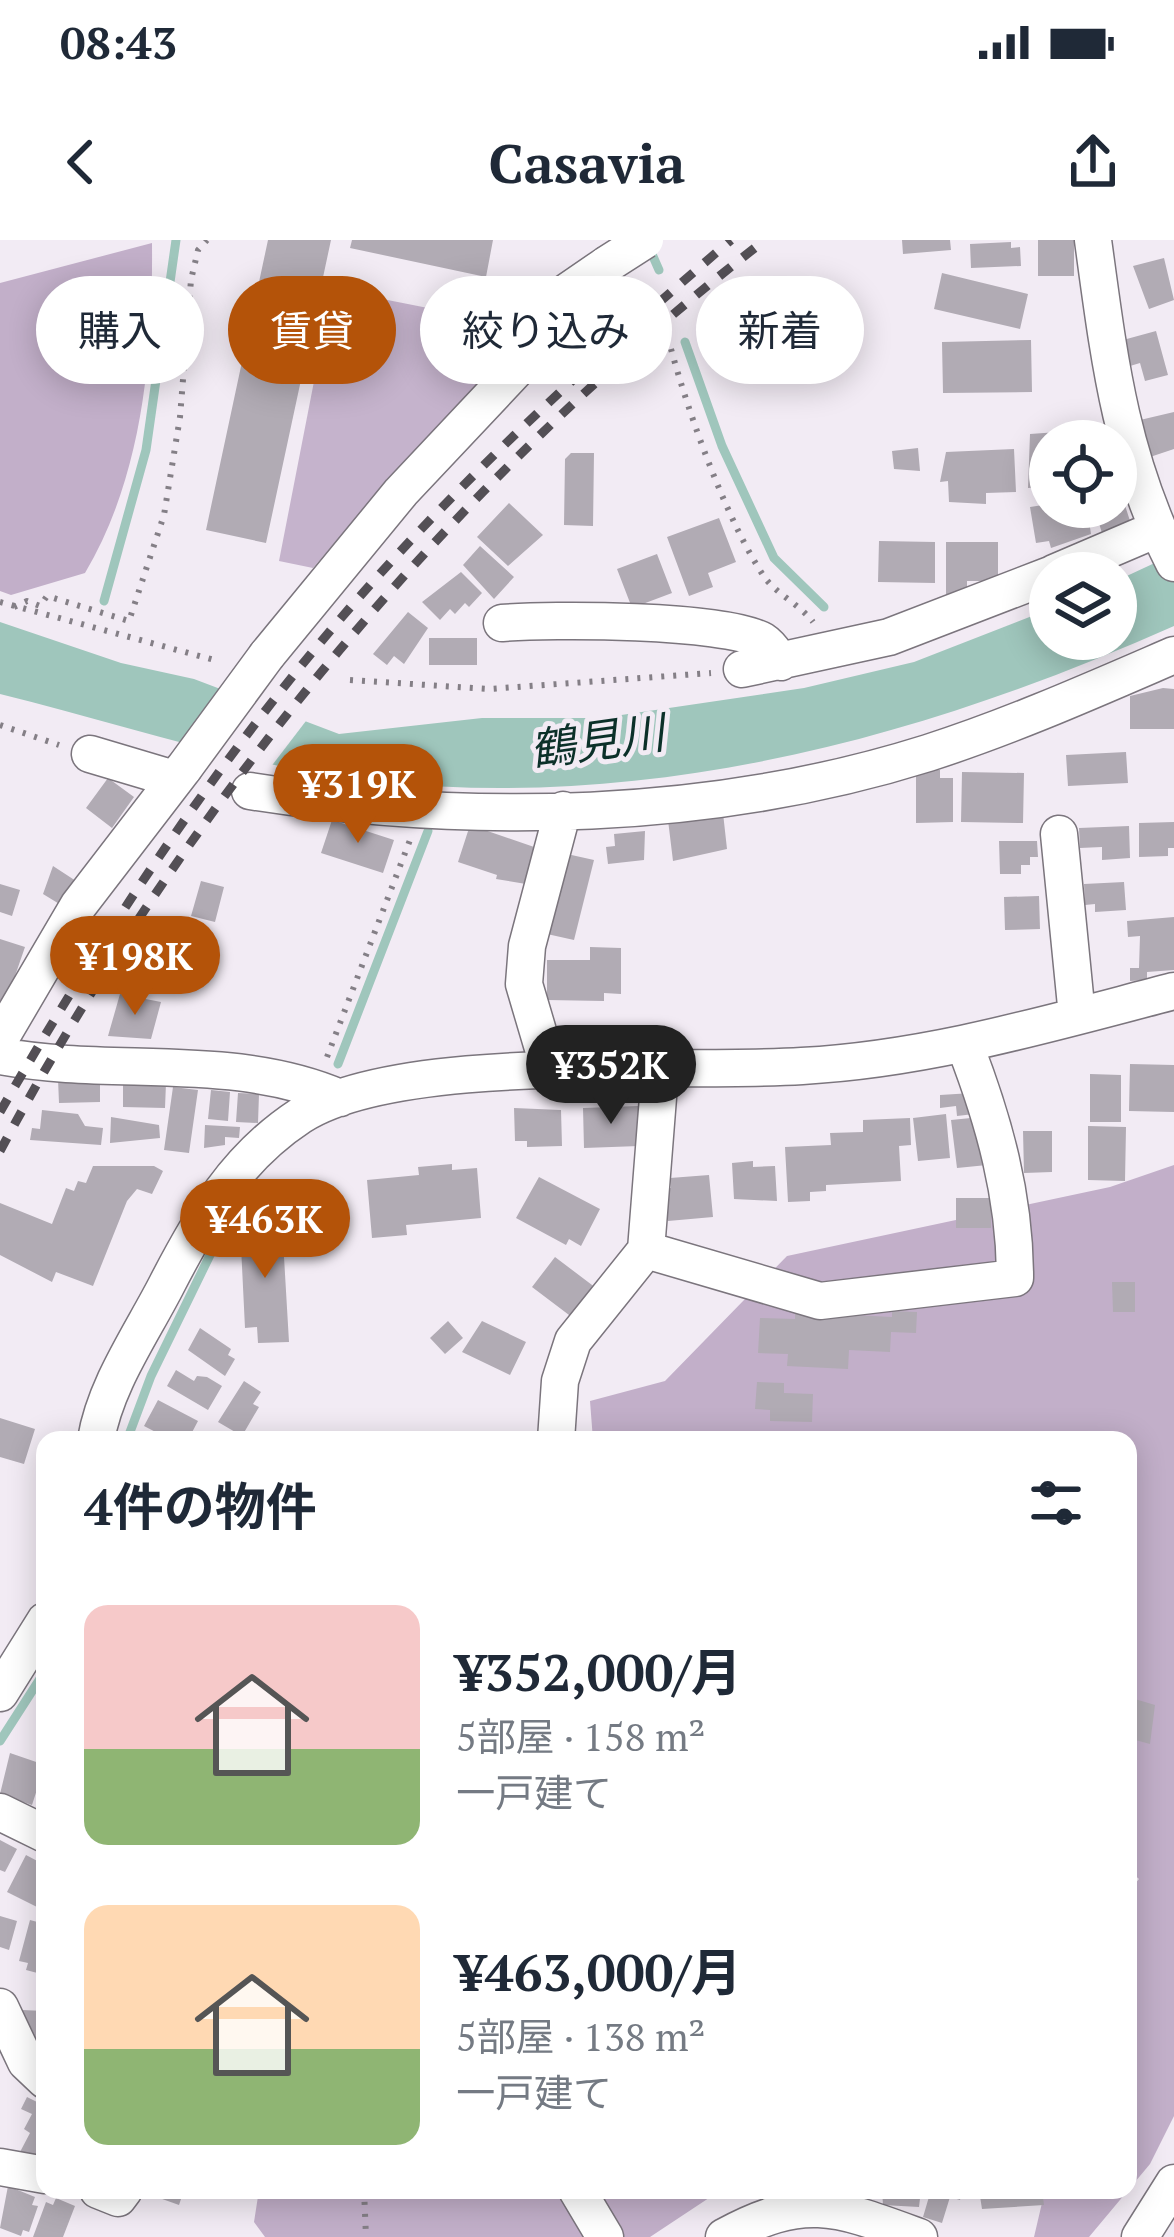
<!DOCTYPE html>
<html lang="ja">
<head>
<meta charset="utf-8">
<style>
	:root { --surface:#fff; --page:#f2f2f3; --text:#1f2937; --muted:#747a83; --accent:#b45309 }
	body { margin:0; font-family:"PT Serif","Noto Sans JP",serif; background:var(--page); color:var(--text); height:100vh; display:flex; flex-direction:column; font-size:45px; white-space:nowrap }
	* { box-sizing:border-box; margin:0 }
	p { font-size:39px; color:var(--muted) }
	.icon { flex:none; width:66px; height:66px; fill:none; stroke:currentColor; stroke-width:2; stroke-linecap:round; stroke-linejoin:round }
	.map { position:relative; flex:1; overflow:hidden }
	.panel { position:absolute; left:36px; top:1191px; width:1101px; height:768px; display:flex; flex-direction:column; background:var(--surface); border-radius:24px; box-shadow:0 6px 30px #0003 }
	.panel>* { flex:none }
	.guide { position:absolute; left:36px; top:36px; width:1104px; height:108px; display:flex; gap:24px }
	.tools { position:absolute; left:1029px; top:180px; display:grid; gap:24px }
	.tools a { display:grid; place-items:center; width:108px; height:108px; border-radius:50%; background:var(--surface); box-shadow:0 6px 30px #0003; font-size:60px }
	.price { position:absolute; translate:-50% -102px; padding:0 27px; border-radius:42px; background:var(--accent); color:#fff; font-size:39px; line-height:78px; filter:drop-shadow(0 3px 6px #0008) }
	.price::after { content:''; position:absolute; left:50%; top:72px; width:36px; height:27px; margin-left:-18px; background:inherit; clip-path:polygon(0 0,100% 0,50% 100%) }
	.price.on { background:#222; color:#fff }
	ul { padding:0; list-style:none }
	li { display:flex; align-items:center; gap:36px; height:300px; padding:0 48px }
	li span { display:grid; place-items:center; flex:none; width:336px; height:240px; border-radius:24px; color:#555 }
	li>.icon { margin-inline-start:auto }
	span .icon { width:144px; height:144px; fill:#fffc; stroke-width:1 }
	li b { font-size:51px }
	h2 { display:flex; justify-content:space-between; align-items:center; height:144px; padding:0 48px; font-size:51px }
	.tag { padding:0 42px; border-radius:54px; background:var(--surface); box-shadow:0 6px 30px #0003; font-size:42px; line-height:108px }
	.tag.on { background:var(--accent); color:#fff }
	.status { display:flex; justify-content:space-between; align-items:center; height:84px; padding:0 60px; background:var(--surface); direction:ltr }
	.status svg { height:33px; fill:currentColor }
	header { display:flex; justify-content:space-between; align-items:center; height:156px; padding:0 48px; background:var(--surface); font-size:54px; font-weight:600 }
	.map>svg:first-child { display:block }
	.green { fill:#c5b3cc }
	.forest { fill:#c2afc9 }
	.water { fill:#9fc6bc }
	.pier { fill:#f2ebf4 }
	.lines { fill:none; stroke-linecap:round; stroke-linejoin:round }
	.stream { stroke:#9fc6bc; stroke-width:9 }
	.building { fill:#b1abb4 }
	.minor-casing { stroke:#7b757d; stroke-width:39 }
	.path { stroke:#847f86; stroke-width:6; stroke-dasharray:3 9; stroke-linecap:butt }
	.minor { stroke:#fff; stroke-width:36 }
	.rail { stroke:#534f55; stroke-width:9; stroke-dasharray:15 15; stroke-linecap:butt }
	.minor-bridge-casing { stroke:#7b757d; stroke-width:39; stroke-linecap:butt }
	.minor-bridge { stroke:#fff; stroke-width:36 }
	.labels { text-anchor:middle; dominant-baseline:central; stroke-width:10; stroke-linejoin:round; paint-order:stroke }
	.water-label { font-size:45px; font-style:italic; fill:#0b3029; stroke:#f2ebf4 }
</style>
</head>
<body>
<div class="status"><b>08:43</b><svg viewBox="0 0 49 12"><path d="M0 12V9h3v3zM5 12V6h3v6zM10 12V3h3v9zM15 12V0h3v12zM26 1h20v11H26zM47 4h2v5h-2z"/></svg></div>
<header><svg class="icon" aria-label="back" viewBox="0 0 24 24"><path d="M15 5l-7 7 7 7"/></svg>Casavia<svg class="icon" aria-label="share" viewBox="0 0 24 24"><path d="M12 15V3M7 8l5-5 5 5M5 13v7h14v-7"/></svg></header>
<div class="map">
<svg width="1174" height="1997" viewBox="0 0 1174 1997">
	<rect width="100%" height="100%" fill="#f2ebf4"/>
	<path class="green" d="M332 49 514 85 519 106 390 238 313 328 279 321Z"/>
	<path class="forest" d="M152 3C153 115 143 235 85 333L11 355 0 351V43Z
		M1174 925V1876L1150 1924 1089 1997H1034L1045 1950H1128V1652L1139 1639 1128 1629V1200H593L590 1161 665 1141 787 1016 1110 947Z
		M259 1950H721L650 1997H265L254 1982Z"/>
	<path class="water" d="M1174 314V386C924 497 657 570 381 542 253 529 125 485 0 454V382L121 423 194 439 339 494 482 478H601L804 448 914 422 1050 369V399H1116V341Z"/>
	<path class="pier" d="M259 458 309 477 270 528 215 514Z"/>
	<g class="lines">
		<path class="stream" d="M648 5 659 30
			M685 102 722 206 774 318 824 367
			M104 361 146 210 176 0
			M338 824 428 591
			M127 1200 151 1136 230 974
			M0 1501 45 1431"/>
	</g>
	<path class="building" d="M268 0H331L266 303 206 290Z
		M352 0H493L486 37 350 8Z
		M902 0H950L951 10 903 14Z
		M1038 0H1074V36H1038Z
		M1011 2V8L1020 7 1021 26 971 28 970 4Z
		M1164 18 1174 60 1149 69 1133 26Z
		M942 33 1028 54 1020 89 934 69Z
		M1156 91 1168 135 1145 141 1140 123 1130 126 1123 100Z
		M1031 100 1032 152 943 153 942 102Z
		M1174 172V209L1150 217 1140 180Z
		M1113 185V201H1069V186Z
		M1058 192 1065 201H1050V247L1028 248 1030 194Z
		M918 208 920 231 894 229 892 211Z
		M1014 209 1016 252 986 253V264L949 262 948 241 940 242 946 212Z
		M571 213H594L593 286 564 285 565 219Z
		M1121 253 1131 284 1102 293 1094 267H1116Z
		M509 263 543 295 508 326 477 297Z
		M1050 264 1087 267 1091 294 1051 308 1049 301 1036 303 1030 267Z
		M719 278 736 322 708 333 713 347 689 356 667 297Z
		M879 301 935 302V343L878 342Z
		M946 302H998V341H967V357H946Z
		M480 306 514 337 494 359 463 325Z
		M657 314 672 353 632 368 617 329Z
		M461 332 482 353 469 367 465 363 455 374 450 369 440 380 422 362Z
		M408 372 428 388 404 424 394 416 387 425 373 414Z
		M429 398H477V425H429Z
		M1163 448 1174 449V489H1130V456Z
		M1126 512 1128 543 1068 546 1066 515Z
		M931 530H940V538H953V582L916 583V534Z
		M962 532 1024 533 1023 583 961 582Z
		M108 538 134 557 112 588 86 568Z
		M723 573 727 609 673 621 668 580Z
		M332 580 394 600 383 633 321 613Z
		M1174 582V608H1168V616L1139 617V583Z
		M470 585 537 608 526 644 496 639 497 635 458 622Z
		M1129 586 1130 618 1102 620V607L1080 608 1079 588Z
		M645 591 644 620 608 624 606 607 615 606 614 594Z
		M999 601H1037L1038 617H1030V625H1021V634H1000Z
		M567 614 594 620 574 700 547 694Z
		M53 626 76 641 61 665 43 654Z
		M201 641 224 647 215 682 191 676Z
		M1124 642 1126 670 1095 672V664L1085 665 1084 644Z
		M0 644 20 650 12 676 0 672Z
		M1039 656 1040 689 1005 690 1004 657Z
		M1174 677V730L1147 732V740L1130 741V728H1139L1140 696 1128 697 1127 681Z
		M157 693 202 705 190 750 145 737Z
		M0 699 25 707 6 762 0 760Z
		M590 707 621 708V754L604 753V761L547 760V720H590Z
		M120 754 161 762 151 799 108 796Z
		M1130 824 1174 825V872L1129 871Z
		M1090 834 1121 835V882H1090Z
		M58 839H100V862L59 863Z
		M123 842 166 843 165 868 123 867Z
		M173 847 198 850 189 913 164 910Z
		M211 850 230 852 228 881 208 879Z
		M238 853 259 854 258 883 236 882Z
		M972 853 974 874 957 876 956 866 940 868V855Z
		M638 866 639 906 584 908 583 868Z
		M514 868 561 870 562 906 527 907V901H515Z
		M42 870 78 874 85 886 103 888 101 905 30 900 32 888 40 889Z
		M946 874 950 918 918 921 913 878Z
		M111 877 159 885 160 898 110 903Z
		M981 877 987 925 957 928 951 880Z
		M910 878 911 905 899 906 901 941 826 945V951L810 952V961L788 962 785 907 831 905 830 893 863 892V880Z
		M205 885 240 887 239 898 225 897V905L204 908Z
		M1088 886 1126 887 1125 941 1088 940Z
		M1023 891H1052V932L1024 933Z
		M753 921V927L775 926 777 961 734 959 732 923Z
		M452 924V930L477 928 481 978 406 985 407 995 372 998 367 940 419 935 418 927Z
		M93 926H154L163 931 152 954 137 949 127 961 93 1046 56 1032 52 1042 0 1015V963L52 984 66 948 74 951 78 941 86 943Z
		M709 935 713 977 668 981 665 949 671 948 670 938Z
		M539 937 600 969 581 1006 569 999 566 1005 516 978Z
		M956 958H991V988H956Z
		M270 976V984L282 983 289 1102 258 1103 257 1087 245 1088 241 1006 242 989 252 988 251 977Z
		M555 1017 596 1048 573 1078 532 1047Z
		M1112 1042H1135V1072H1113Z
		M892 1071 917 1072 916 1093 891 1092 890 1112 849 1110 848 1129 787 1126 788 1114 758 1113 760 1078 795 1079V1072L892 1077Z
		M448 1081 463 1098 445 1114 430 1098Z
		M482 1081 526 1102 510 1135 462 1112Z
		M200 1088 231 1109 228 1115 235 1119 225 1136 188 1110Z
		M176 1130 194 1141 197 1136 207 1137 222 1146 208 1170 167 1146Z
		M244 1141 261 1152 253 1164 259 1167 242 1196 218 1182Z
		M757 1142 784 1143V1153L813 1154 812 1182 770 1181V1170L755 1169Z
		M158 1160 198 1181 188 1200H171L144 1186Z
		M0 1178 35 1189 24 1224 0 1217Z
		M1128 1457 1155 1465 1150 1504 1128 1498Z
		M10 1513 45 1525 32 1565 0 1554Z
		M0 1600 17 1609 5 1632 0 1630Z
		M26 1615 45 1625 43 1670 7 1652Z
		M0 1676 17 1681 9 1710 0 1707Z
		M30 1680 45 1684V1735L26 1730 28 1723 19 1721Z
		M22 1770 45 1771V1804L27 1803Z
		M27 1857 45 1866V1924L20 1912 30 1893 24 1889 32 1874 21 1869Z
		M8 1946 35 1957 32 1965 38 1966 29 1992 23 1990 21 1996 0 1988Z
		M137 1950H184L179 1965Z
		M882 1950H921L919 1967 883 1965Z
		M931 1950H963L960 1960 950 1957 942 1983 923 1977Z
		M979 1950H1042L1044 1965 982 1969Z
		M56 1958 75 1966 63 1997H33L46 1962 53 1965Z"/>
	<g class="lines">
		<g class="minor-casing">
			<path id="minor" d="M1093 0C1109 117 1120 216 1174 323
				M1054 333 1157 289
				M502 383C550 379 724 379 763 401 771 406 775 414 781 422
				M267 415 401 252 529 116 540 79 568 51 606 25
				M742 429 889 397 1050 335
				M90 514 174 539
				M250 551C472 586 712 581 928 513 1012 486 1093 450 1174 415
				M1059 594 1077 776
				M0 799 78 666 184 528
				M0 816C111 837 234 812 340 858
				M550 832 524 744 527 706 563 570
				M646 1010 820 1061 1015 1038C1015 956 994 881 965 806
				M96 1200C105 1145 142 1093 167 1044 201 978 236 918 300 876 400 812 677 834 802 826 930 819 1050 783 1174 751
				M556 1200 560 1141 573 1101 646 1010 660 832
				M0 1453 45 1381
				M0 1572 45 1594
				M0 1767 26 1822 45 1840
				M0 1927 45 1935
				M98 1950 118 1958 124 1950
				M577 1950 605 1997
				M724 1997C805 1953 837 1967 919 1997
				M1140 1997 1174 1943"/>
		</g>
		<path class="path" d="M671 109C689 175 727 282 765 338 777 354 800 365 813 382
			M0 362 218 421
			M14 367 27 361 40 366 47 356 129 381 164 275 180 177 191 40 198 10 207 0
			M350 440 489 449 711 433
			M0 485 59 505
			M327 817 410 600
			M364 1950 366 1997"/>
		<use href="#minor" class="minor"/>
		<path class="rail" d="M0 872C107 686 227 505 370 345 481 220 604 109 731 0
			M0 911C187 562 451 243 765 0"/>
		<g class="minor-bridge-casing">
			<path id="minor-bridge" d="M606 25 645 0
				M184 528 267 415"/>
		</g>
		<use href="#minor-bridge" class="minor-bridge"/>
	</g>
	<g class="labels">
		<g class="water-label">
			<text transform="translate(597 500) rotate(-8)">鶴見川</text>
		</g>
	</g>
</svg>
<div class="tools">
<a><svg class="icon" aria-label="locate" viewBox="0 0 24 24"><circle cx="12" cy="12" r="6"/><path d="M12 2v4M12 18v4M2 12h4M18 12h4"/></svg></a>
<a><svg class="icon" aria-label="layers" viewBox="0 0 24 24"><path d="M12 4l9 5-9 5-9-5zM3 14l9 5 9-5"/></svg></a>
</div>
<b class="price" style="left:358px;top:606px">¥319K</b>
<b class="price" style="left:135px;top:778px">¥198K</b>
<b class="price on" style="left:611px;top:887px">¥352K</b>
<b class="price" style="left:265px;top:1041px">¥463K</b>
<div class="guide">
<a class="tag">購入</a>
<a class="tag on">賃貸</a>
<a class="tag">絞り込み</a>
<a class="tag">新着</a>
</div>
<section class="panel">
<h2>4件の物件<svg class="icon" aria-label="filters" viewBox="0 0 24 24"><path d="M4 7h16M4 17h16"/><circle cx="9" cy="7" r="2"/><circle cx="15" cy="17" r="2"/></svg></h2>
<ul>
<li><span style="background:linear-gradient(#f6c9c9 60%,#8fb573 0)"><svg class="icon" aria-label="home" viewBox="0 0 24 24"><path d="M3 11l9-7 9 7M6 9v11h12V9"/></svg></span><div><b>¥352,000/月</b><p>5部屋 · 158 m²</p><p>一戸建て</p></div></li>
<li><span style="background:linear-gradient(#ffd9b3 60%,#8fb573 0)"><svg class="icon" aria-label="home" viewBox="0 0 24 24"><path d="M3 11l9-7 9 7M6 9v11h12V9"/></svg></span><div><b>¥463,000/月</b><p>5部屋 · 138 m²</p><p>一戸建て</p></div></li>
</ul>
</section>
</div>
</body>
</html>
